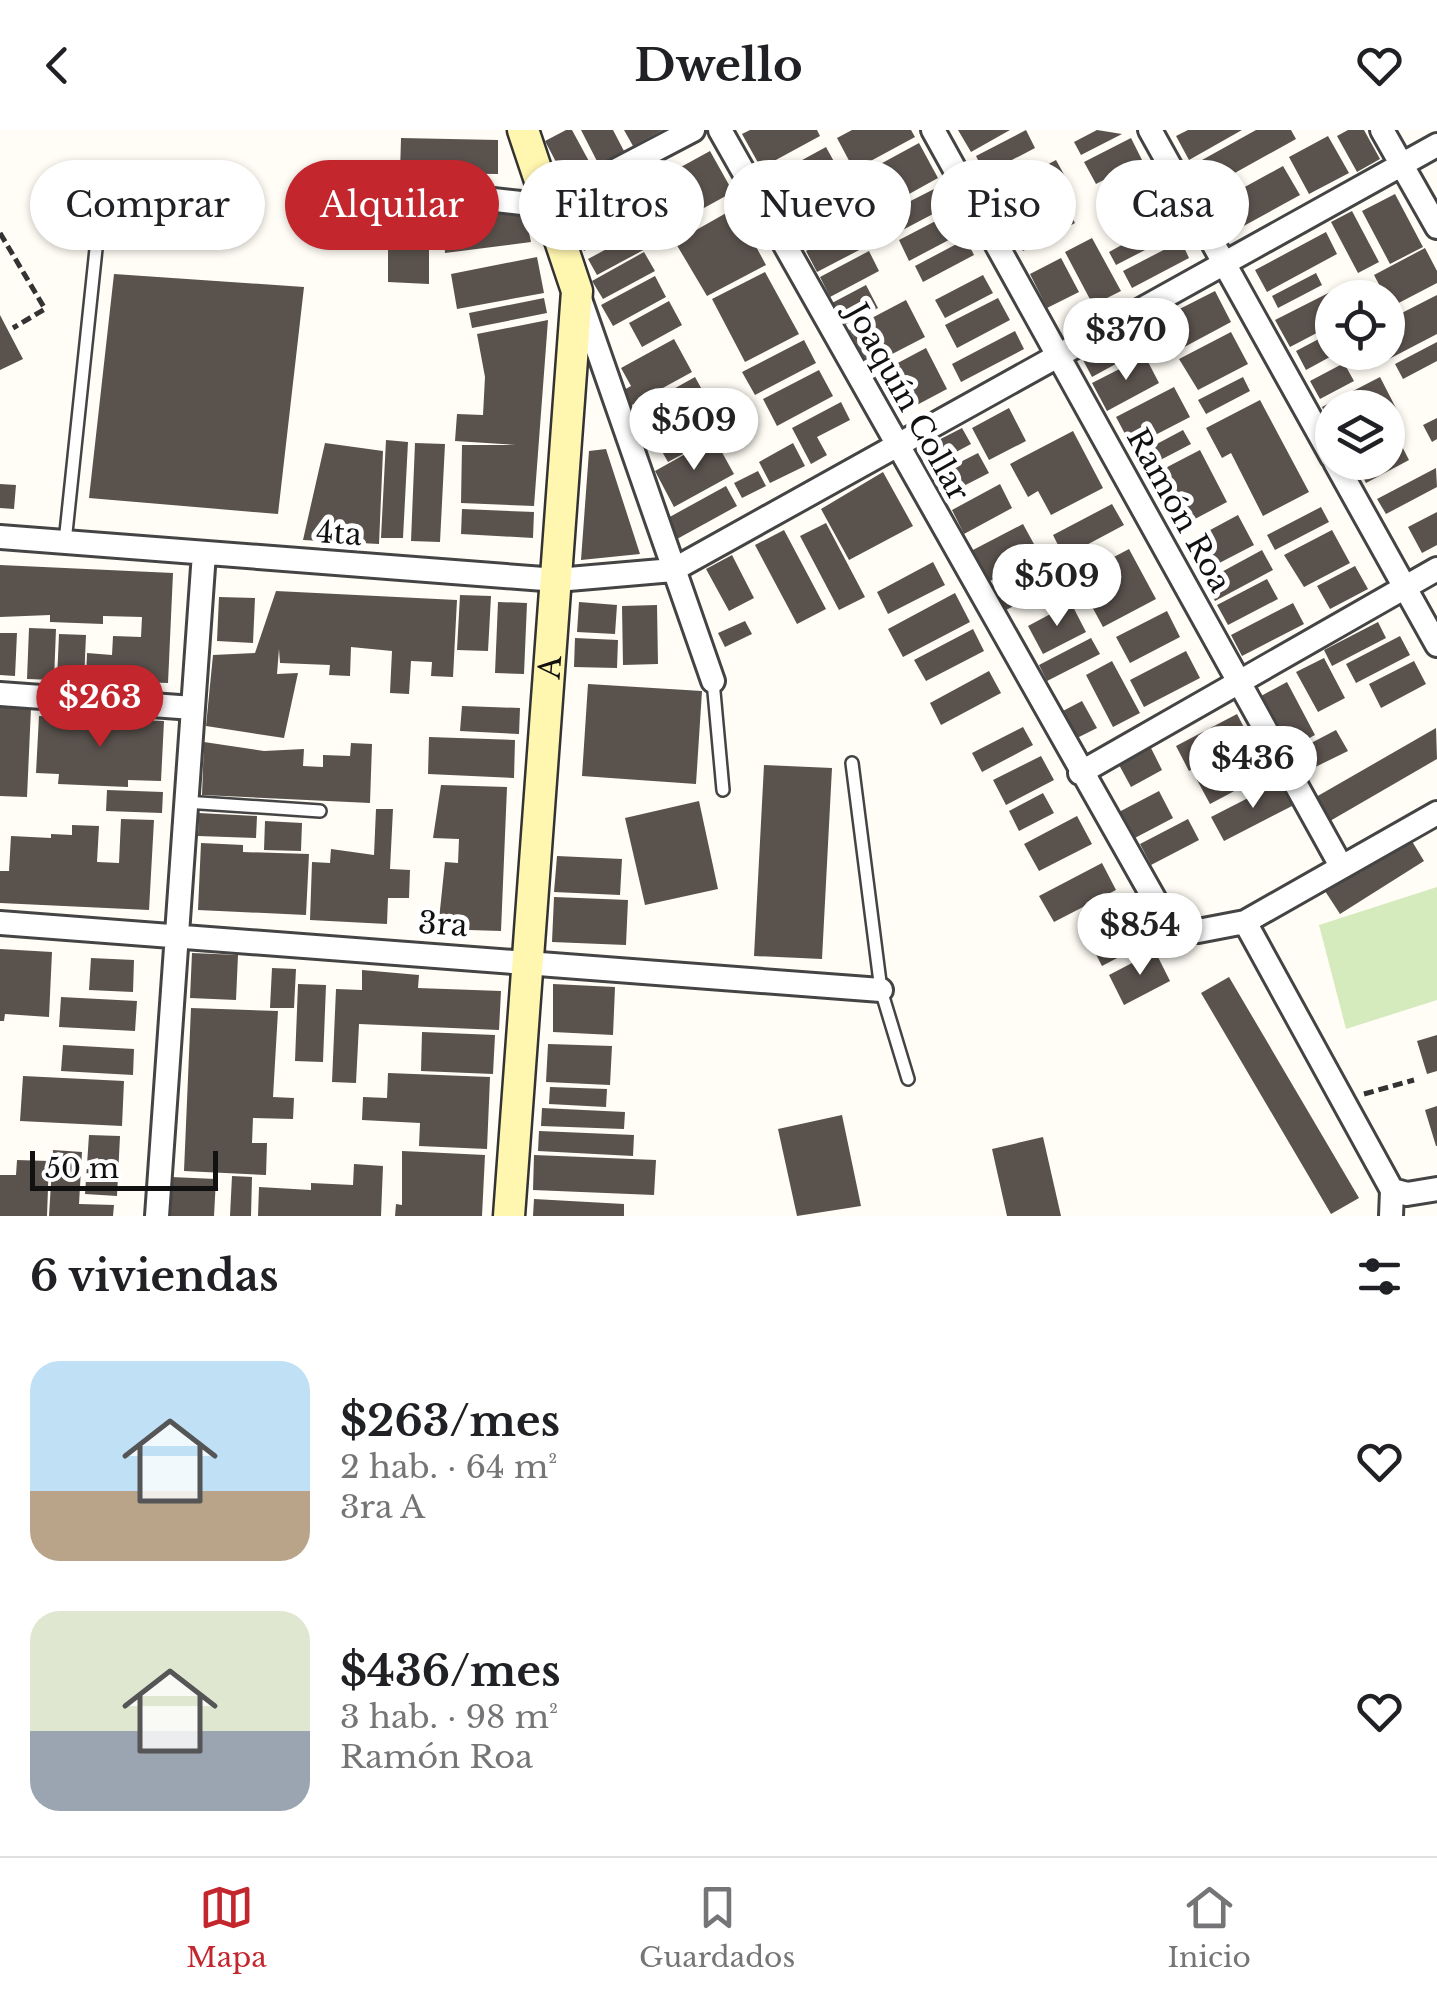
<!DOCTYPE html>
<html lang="es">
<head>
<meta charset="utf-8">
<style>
	:root { --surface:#fff; --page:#f2f2f2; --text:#202124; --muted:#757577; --line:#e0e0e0; --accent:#c4262e }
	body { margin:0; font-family:"Libre Baskerville",serif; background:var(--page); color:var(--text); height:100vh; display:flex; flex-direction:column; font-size:38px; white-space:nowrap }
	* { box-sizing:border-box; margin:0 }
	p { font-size:32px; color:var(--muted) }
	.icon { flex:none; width:55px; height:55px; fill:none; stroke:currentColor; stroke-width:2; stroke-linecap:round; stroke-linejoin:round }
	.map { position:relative; height:1086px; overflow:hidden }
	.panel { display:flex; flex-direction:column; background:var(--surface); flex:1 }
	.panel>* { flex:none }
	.hud { position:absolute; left:30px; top:30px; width:1378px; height:90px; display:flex; gap:20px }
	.fabs { position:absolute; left:1315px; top:150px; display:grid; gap:20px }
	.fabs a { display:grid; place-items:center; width:90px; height:90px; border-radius:50%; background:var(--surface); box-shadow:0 2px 8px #0004; font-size:50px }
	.scale { position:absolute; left:30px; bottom:25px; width:188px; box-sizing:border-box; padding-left:10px; border:5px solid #111; border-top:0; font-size:28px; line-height:35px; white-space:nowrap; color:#111; -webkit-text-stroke:8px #fff; paint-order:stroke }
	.price { position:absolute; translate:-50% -85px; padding:0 22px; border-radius:35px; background:#fff; color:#222; font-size:32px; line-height:65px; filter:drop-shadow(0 2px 5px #0008) }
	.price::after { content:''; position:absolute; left:50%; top:60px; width:30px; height:22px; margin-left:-15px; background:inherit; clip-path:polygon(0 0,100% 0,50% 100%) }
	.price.current { background:var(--accent); color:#fff }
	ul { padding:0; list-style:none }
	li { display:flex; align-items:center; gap:30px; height:250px; padding:0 30px }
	li span { display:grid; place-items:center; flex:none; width:280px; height:200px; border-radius:30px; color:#555 }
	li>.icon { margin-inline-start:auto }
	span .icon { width:120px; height:120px; fill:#fffc; stroke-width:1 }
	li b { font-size:42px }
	h2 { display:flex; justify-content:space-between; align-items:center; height:120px; padding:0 30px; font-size:42px }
	.tag { padding:0 35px; border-radius:45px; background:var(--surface); box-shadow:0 2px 8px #0004; font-size:35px; line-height:90px }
	.tag.current { background:var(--accent); color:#fff }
	header { display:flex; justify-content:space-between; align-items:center; height:130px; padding:0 30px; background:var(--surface); font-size:45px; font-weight:700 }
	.dock { display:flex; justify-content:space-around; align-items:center; height:140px; border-top:2px solid var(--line); background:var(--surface); font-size:28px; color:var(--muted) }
	.dock a { display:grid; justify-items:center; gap:5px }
	.dock .current { color:var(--accent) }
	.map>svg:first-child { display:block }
	.green { fill:#d5ebbd }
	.building { fill:#5a524d }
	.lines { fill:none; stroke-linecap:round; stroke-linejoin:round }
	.lane-casing { stroke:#444; stroke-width:16 }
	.street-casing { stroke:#444; stroke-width:28 }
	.secondary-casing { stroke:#333; stroke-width:35 }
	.path { stroke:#333; stroke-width:5; stroke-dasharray:10 5; stroke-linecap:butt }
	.lane { stroke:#fff; stroke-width:11 }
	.street { stroke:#fff; stroke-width:22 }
	.secondary { stroke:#fff6b0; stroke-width:30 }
	.labels { text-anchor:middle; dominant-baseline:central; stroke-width:10; stroke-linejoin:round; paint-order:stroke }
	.street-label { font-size:30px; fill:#111; stroke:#fff }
</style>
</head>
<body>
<header><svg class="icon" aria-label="back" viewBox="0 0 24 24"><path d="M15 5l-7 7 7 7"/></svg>Dwello<svg class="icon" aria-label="heart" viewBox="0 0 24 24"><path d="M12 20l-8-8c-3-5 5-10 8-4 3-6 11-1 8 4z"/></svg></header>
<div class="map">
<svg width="1437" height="1086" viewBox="0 0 1437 1086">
	<rect width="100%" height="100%" fill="#fffdf5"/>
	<path class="green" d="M1437 757V870L1346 899 1319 795Z"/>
	<path class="building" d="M566 0H572L591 35 565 49 545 11Z
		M581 0H613L624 21 599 35Z
		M624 0H663L633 16Z
		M750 0H817L820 6 761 38 742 4Z
		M852 0H911L915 7 854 40 837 8Z
		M958 0H1010L971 22Z
		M1026 0 1035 18 985 44 976 26Z
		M1097 0 1122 4 1081 25 1074 12Z
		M1188 0H1242L1189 30 1176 6Z
		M1256 0H1291L1296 9 1206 59 1193 35Z
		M1348 0H1364L1380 29 1357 42 1337 6Z
		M1328 6 1349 43 1309 64 1289 27Z
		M401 8 498 10V44L400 43Z
		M1131 8 1142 30 1096 54 1084 32Z
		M919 13 938 48 882 79 862 44Z
		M826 17 843 48 788 78 771 47Z
		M710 21 733 62 653 106 630 65Z
		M1056 30 1072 59 1012 90 997 61Z
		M1283 36 1300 65 1229 104 1212 75Z
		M1151 52 1168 85 1117 111 1101 79Z
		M848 54 863 81 804 114 789 86Z
		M942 55 952 74 893 105 883 85Z
		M1395 64 1423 117 1390 134 1362 81Z
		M1063 71 1075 93 1023 121 1011 98Z
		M402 73H429V154L388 152V90H403Z
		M601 73 617 102 584 121 568 91Z
		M735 78 766 135 707 166 675 112Z
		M442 79 525 84 531 112 445 123Z
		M1352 81 1379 132 1358 143 1331 92Z
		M951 83 962 103 909 131 899 110Z
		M854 96 865 117 817 142 806 121Z
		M640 101 649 117 597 145 588 129Z
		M1326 102 1337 124 1267 162 1255 140Z
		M1140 105 1147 119 1116 135 1109 122Z
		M1092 108 1121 161 1093 175 1065 122Z
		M966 109 974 125 923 152 915 136Z
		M1181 111 1189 128 1132 158 1123 141Z
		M1425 118 1437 141V153L1391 177 1374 145Z
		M869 121 879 141 830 167 820 147Z
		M644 122 655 141 603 169 592 151Z
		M537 127 544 163 457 179 451 144Z
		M1061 128 1079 162 1047 178 1030 144Z
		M765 142 799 204 745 232 712 169Z
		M1316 143 1322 155 1278 178 1272 166Z
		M114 144 304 157 278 384 89 368Z
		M983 145 993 163 945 188 935 170Z
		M655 146 666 167 613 196 601 175Z
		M1348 153 1356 168H1332V195L1290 217 1275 190Z
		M866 155 878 178 844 195 832 173Z
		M1215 161 1231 192 1175 222 1158 190Z
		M1437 165V204L1389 229 1388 190Z
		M544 168 547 183 472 198 469 183Z
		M998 168 1010 190 957 218 945 195Z
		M906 170 925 207 869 236 849 200Z
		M669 171 682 195 642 217 629 193Z
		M0 185 23 229 0 240Z
		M548 190 534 376 461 373 462 315H516L455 311 457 284 483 285 485 247 477 204Z
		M1156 190 1167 210 1141 224 1130 203Z
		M1015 201 1024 219 961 252 952 234Z
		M1231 202 1248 234 1198 260 1179 229Z
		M1332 202V222H1339L1306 240 1296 221Z
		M1126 208 1134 224 1092 247 1083 230Z
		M674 209 692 242 630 276 622 261 631 256 621 238Z
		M804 210 816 233 755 265 742 242Z
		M1437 212V231L1403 249 1395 234Z
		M926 218 947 259 898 285 877 244Z
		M1145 226 1159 253 1107 281 1092 253Z
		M1344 233 1354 251 1320 269 1310 251Z
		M819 240 833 266 777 296 763 269Z
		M695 247 725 301 668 332 656 311 651 314 636 280Z
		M1243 247 1250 261 1206 284 1198 270Z
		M1380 247 1398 282 1388 288V278H1332V297L1322 277Z
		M1174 257 1190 287 1132 317 1116 287Z
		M1260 270 1309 362 1263 386 1231 323 1222 328 1206 298Z
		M841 272 850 290 817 307 827 325 811 334 792 298Z
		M1009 278 1026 311 989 330 972 298Z
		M1437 288V309L1432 312 1423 295Z
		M1391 295 1409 330 1366 353 1355 332H1388Z
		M962 298 971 314 928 337 919 320Z
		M1183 300 1191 314 1145 338 1138 324Z
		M1073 301 1103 358 1051 385 1038 361 1028 367 1010 334Z
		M714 308 734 344 674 377 655 341Z
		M386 310 408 312 403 408H381Z
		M325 313 383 321 379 414 303 410Z
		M415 313 445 314 440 412 411 411Z
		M793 313 805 336 770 353 759 332Z
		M606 319 640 424 581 430 589 321Z
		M1200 320 1227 372 1176 399 1148 347Z
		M978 323 989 343 946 365 935 345Z
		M1436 338 1437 357 1386 384 1377 369Z
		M758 341 766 356 742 368 734 353Z
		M883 342 913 396 849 430 821 379Z
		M0 354 16 355 14 379 0 378Z
		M1000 354 1012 378 964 404 952 380Z
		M726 356 737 376 677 409 666 389Z
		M1112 374 1124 395 1064 427 1053 405Z
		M1321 377 1329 392 1275 420 1267 405Z
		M462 379 534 382 533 408 461 404Z
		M1437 382V415L1422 423 1408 397Z
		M1238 385 1254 415 1202 442 1186 413Z
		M826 393 865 467 839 480 800 406Z
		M1023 394 1040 425 988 452 971 421Z
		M784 400 826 479 797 494 755 415Z
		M1332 400 1350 433 1304 457 1284 425Z
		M1129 419 1156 469 1103 497 1076 447Z
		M1262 420 1273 440 1215 471 1205 451Z
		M732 425 754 468 729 481 706 439Z
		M1054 429 1065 449 1006 480 995 460Z
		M933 432 945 455 888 484 877 462Z
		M0 435 173 443 168 553 86 550 87 523 112 525 113 506 141 507 142 487 103 486V494L50 492V485L0 487Z
		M1355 436 1368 459 1330 479 1317 456Z
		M1267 449 1278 469 1228 495 1217 475Z
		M276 461 457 470 453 547 431 546 432 532 411 531 409 564 390 563 392 521 351 517 350 546 329 545 330 535 280 533 279 519 277 544 298 543 284 608 206 596 213 525 255 523Z
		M955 463 970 492 903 527 888 499Z
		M460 465 491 466 488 521 457 520Z
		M219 467 255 468 253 513 217 511Z
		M498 472 527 473 524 544 495 543Z
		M579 472 617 475 615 504 577 502Z
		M1071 473 1086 502 1043 524 1028 496Z
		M1293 473 1304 494 1242 526 1231 505Z
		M657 475 658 534 623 535 622 476Z
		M1167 481 1180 507 1130 533 1116 507Z
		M745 491 752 504 725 517 718 503Z
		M1378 492 1386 508 1332 536 1324 520Z
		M29 498 56 499 54 550 27 549Z
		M973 499 984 521 926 551 914 530Z
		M0 503H17L15 546 0 545Z
		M59 504 86 505 84 551 57 550Z
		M1400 506 1410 525 1356 553 1346 534Z
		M575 508 618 510 617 538 574 537Z
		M1091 508 1100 524 1047 551 1039 535Z
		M1186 521 1200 548 1144 577 1130 550Z
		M1324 528 1345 568 1318 582 1296 542Z
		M1112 531 1140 583 1113 597 1086 545Z
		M1414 531 1426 554 1381 578 1369 554Z
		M989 541 1001 563 941 595 930 573Z
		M1287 552 1315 605 1289 619 1261 566Z
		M588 554 702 561 696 654 582 646Z
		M1082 571 1097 598 1073 610 1059 583Z
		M462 576 520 578 519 604 460 601Z
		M0 577 31 578 27 667 0 666Z
		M1237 584 1250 609 1189 641 1176 616Z
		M39 586 164 591 161 651 128 650V657L58 654 59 644 36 643Z
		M1023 597 1033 615 982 642 972 623Z
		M1436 598 1437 629 1330 691 1316 667Z
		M1336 600 1348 621 1303 643 1292 623Z
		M429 607 515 610 514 648 428 644Z
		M204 612 264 621 304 619 303 636 323 637V625L350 626 351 613 372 614 370 673 202 665Z
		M1150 616 1162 640 1131 657 1118 633Z
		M1257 618 1270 642 1210 674 1197 650Z
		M1041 626 1054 650 1006 675 993 650Z
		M764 635 832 638 822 829 754 826Z
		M1281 651 1294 675 1224 711 1211 687Z
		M441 655 507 657 501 801 438 799 445 732 458 733 459 709 433 708Z
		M107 660 163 662 162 683 106 681Z
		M1159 661 1173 688 1131 710 1117 683Z
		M1043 663 1054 683 1019 701 1009 681Z
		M699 671 718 759 645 775 625 688Z
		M376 679H393L390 739 410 740 409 768H388L387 794 310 790 312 732 330 733 331 719 374 725Z
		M199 683 257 686 256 708 198 706Z
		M1077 686 1092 714 1039 741 1024 714Z
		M121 689 154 690 149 780 0 773V741H9L11 706 51 708V704L72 705V695L99 696 97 732 119 733Z
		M1188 689 1199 710 1151 735 1140 714Z
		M265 691 302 693 301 721 264 720Z
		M1410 708 1424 731 1340 784 1325 761Z
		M201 713 243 715V722L309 724 306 785 198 780Z
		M557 726 622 729 620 765 554 762Z
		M1102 733 1116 760 1054 792 1039 766Z
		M554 767 628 770 626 815 552 812Z
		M1140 782 1153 809 1102 836 1088 809Z
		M0 819 52 822 49 887 5 884 4 891H0Z
		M1155 821 1170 851 1124 875 1109 845Z
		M192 823 238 825 236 870 190 868Z
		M91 828 134 830 133 862 89 860Z
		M272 838 296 839 294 878H270Z
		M362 840 419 845 418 858 501 861 499 900 359 894 356 953 332 952 336 859 362 860Z
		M1229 847 1359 1068 1331 1084 1201 863Z
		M298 854 326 855 323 932 295 931Z
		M553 854 615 857 613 905 553 902Z
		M61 867 137 871 135 901 59 897Z
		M191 878 278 881 273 967 294 968 293 989 253 988 252 1013H267L266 1045 184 1041Z
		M422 902 495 905 493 944 421 941Z
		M1437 905V941L1427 944 1417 911Z
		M548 914 612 916 610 955 546 952Z
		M63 915 134 919 133 945 61 941Z
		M388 943 490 947 487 1019 419 1016 420 993 362 990 363 967 387 968Z
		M23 946 124 951 122 996 20 991Z
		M550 957 607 959 606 977 549 974Z
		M1437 976V1016H1436L1425 980Z
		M542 978 625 982 624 999 541 996Z
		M842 985 861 1076 797 1086 778 999Z
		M539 1001 634 1005 633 1026 538 1021Z
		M89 1005 120 1006 117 1066 85 1064Z
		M1043 1007 1061 1086H1007L992 1019Z
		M53 1020 82 1022 79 1074 114 1075 113 1086H49Z
		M402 1021 485 1025 482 1086H395L396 1074 402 1075Z
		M534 1025 656 1030 654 1065 533 1060Z
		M17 1030 49 1031 47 1086H0V1045H16Z
		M354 1034 383 1036 381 1086H258L259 1057 311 1060V1053L353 1055Z
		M232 1046 252 1047 251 1086H230Z
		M171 1047 216 1049 214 1086H169Z
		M534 1069 624 1074V1086H533Z"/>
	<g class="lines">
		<g class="lane-casing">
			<path id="lane" d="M65 412 96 119
				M713 551 723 660
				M852 633 881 860 908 949
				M185 672 320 681"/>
		</g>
		<g class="street-casing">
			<path id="street" d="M720 0 1160 779 1198 801 1245 792 1392 1060 1391 1086
				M933 0 1341 736
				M1150 0 1332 327
				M1382 0 1437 97
				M406 60 548 76 693 0
				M580 169 713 551
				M1335 332 1437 515
				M0 407 557 450 673 440 1437 15
				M0 564 193 578
				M1080 643 1437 439
				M1245 792 1437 683
				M0 793 881 860
				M1392 1060 1407 1064 1437 1059
				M157 1086 204 423"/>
		</g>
		<g class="secondary-casing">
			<g id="secondary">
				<path id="s1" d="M509 1086 577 161 523 0"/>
			</g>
		</g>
		<path class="path" d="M0 103 45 179 13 198
			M1364 964 1414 950"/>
		<use href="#lane" class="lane"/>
		<use href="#street" class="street"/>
		<use href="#secondary" class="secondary"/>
	</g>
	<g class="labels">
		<g class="street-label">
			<text transform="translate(908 272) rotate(61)">Joaquín Collar</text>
			<text transform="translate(1179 380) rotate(61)">Ramón Roa</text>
			<text transform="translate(339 403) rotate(4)">4ta</text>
			<text stroke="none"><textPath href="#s1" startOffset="550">A</textPath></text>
			<text transform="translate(443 794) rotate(4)">3ra</text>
		</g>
	</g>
</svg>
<div class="fabs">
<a><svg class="icon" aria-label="locate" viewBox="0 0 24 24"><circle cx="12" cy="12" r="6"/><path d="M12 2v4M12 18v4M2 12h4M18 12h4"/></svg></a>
<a><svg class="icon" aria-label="layers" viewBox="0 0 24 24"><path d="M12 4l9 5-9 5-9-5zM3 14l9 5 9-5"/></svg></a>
</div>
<div class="scale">50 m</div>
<b class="price" style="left:1126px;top:253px">$370</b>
<b class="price" style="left:694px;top:343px">$509</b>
<b class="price" style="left:1057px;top:499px">$509</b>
<b class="price current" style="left:100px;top:620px">$263</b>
<b class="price" style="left:1253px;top:681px">$436</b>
<b class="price" style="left:1140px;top:848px">$854</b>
<div class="hud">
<a class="tag">Comprar</a>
<a class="tag current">Alquilar</a>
<a class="tag">Filtros</a>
<a class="tag">Nuevo</a>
<a class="tag">Piso</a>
<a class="tag">Casa</a>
</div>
</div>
<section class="panel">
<h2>6 viviendas<svg class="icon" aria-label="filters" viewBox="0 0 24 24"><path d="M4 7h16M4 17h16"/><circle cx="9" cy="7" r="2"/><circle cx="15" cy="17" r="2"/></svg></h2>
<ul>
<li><span style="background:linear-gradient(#bfe0f5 65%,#b9a48a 0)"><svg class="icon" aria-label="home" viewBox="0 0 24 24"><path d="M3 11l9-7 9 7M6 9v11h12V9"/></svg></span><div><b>$263/mes</b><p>2 hab. · 64 m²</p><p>3ra A</p></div><svg class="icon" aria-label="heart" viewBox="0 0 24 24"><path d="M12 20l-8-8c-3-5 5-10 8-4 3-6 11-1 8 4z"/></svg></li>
<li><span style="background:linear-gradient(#dfe7d0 60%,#9aa5b1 0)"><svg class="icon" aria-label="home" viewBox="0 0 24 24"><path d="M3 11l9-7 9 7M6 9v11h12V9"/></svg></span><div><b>$436/mes</b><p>3 hab. · 98 m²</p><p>Ramón Roa</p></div><svg class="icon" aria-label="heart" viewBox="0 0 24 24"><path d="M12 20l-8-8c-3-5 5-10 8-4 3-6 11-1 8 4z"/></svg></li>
</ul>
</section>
<nav class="dock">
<a class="current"><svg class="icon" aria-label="map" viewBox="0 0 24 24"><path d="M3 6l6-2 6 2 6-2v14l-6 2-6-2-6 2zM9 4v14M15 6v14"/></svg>Mapa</a>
<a><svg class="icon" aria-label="saved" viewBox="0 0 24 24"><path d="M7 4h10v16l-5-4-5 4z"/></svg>Guardados</a>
<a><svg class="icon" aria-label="home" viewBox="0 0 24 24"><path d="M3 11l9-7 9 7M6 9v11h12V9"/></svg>Inicio</a>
</nav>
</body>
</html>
